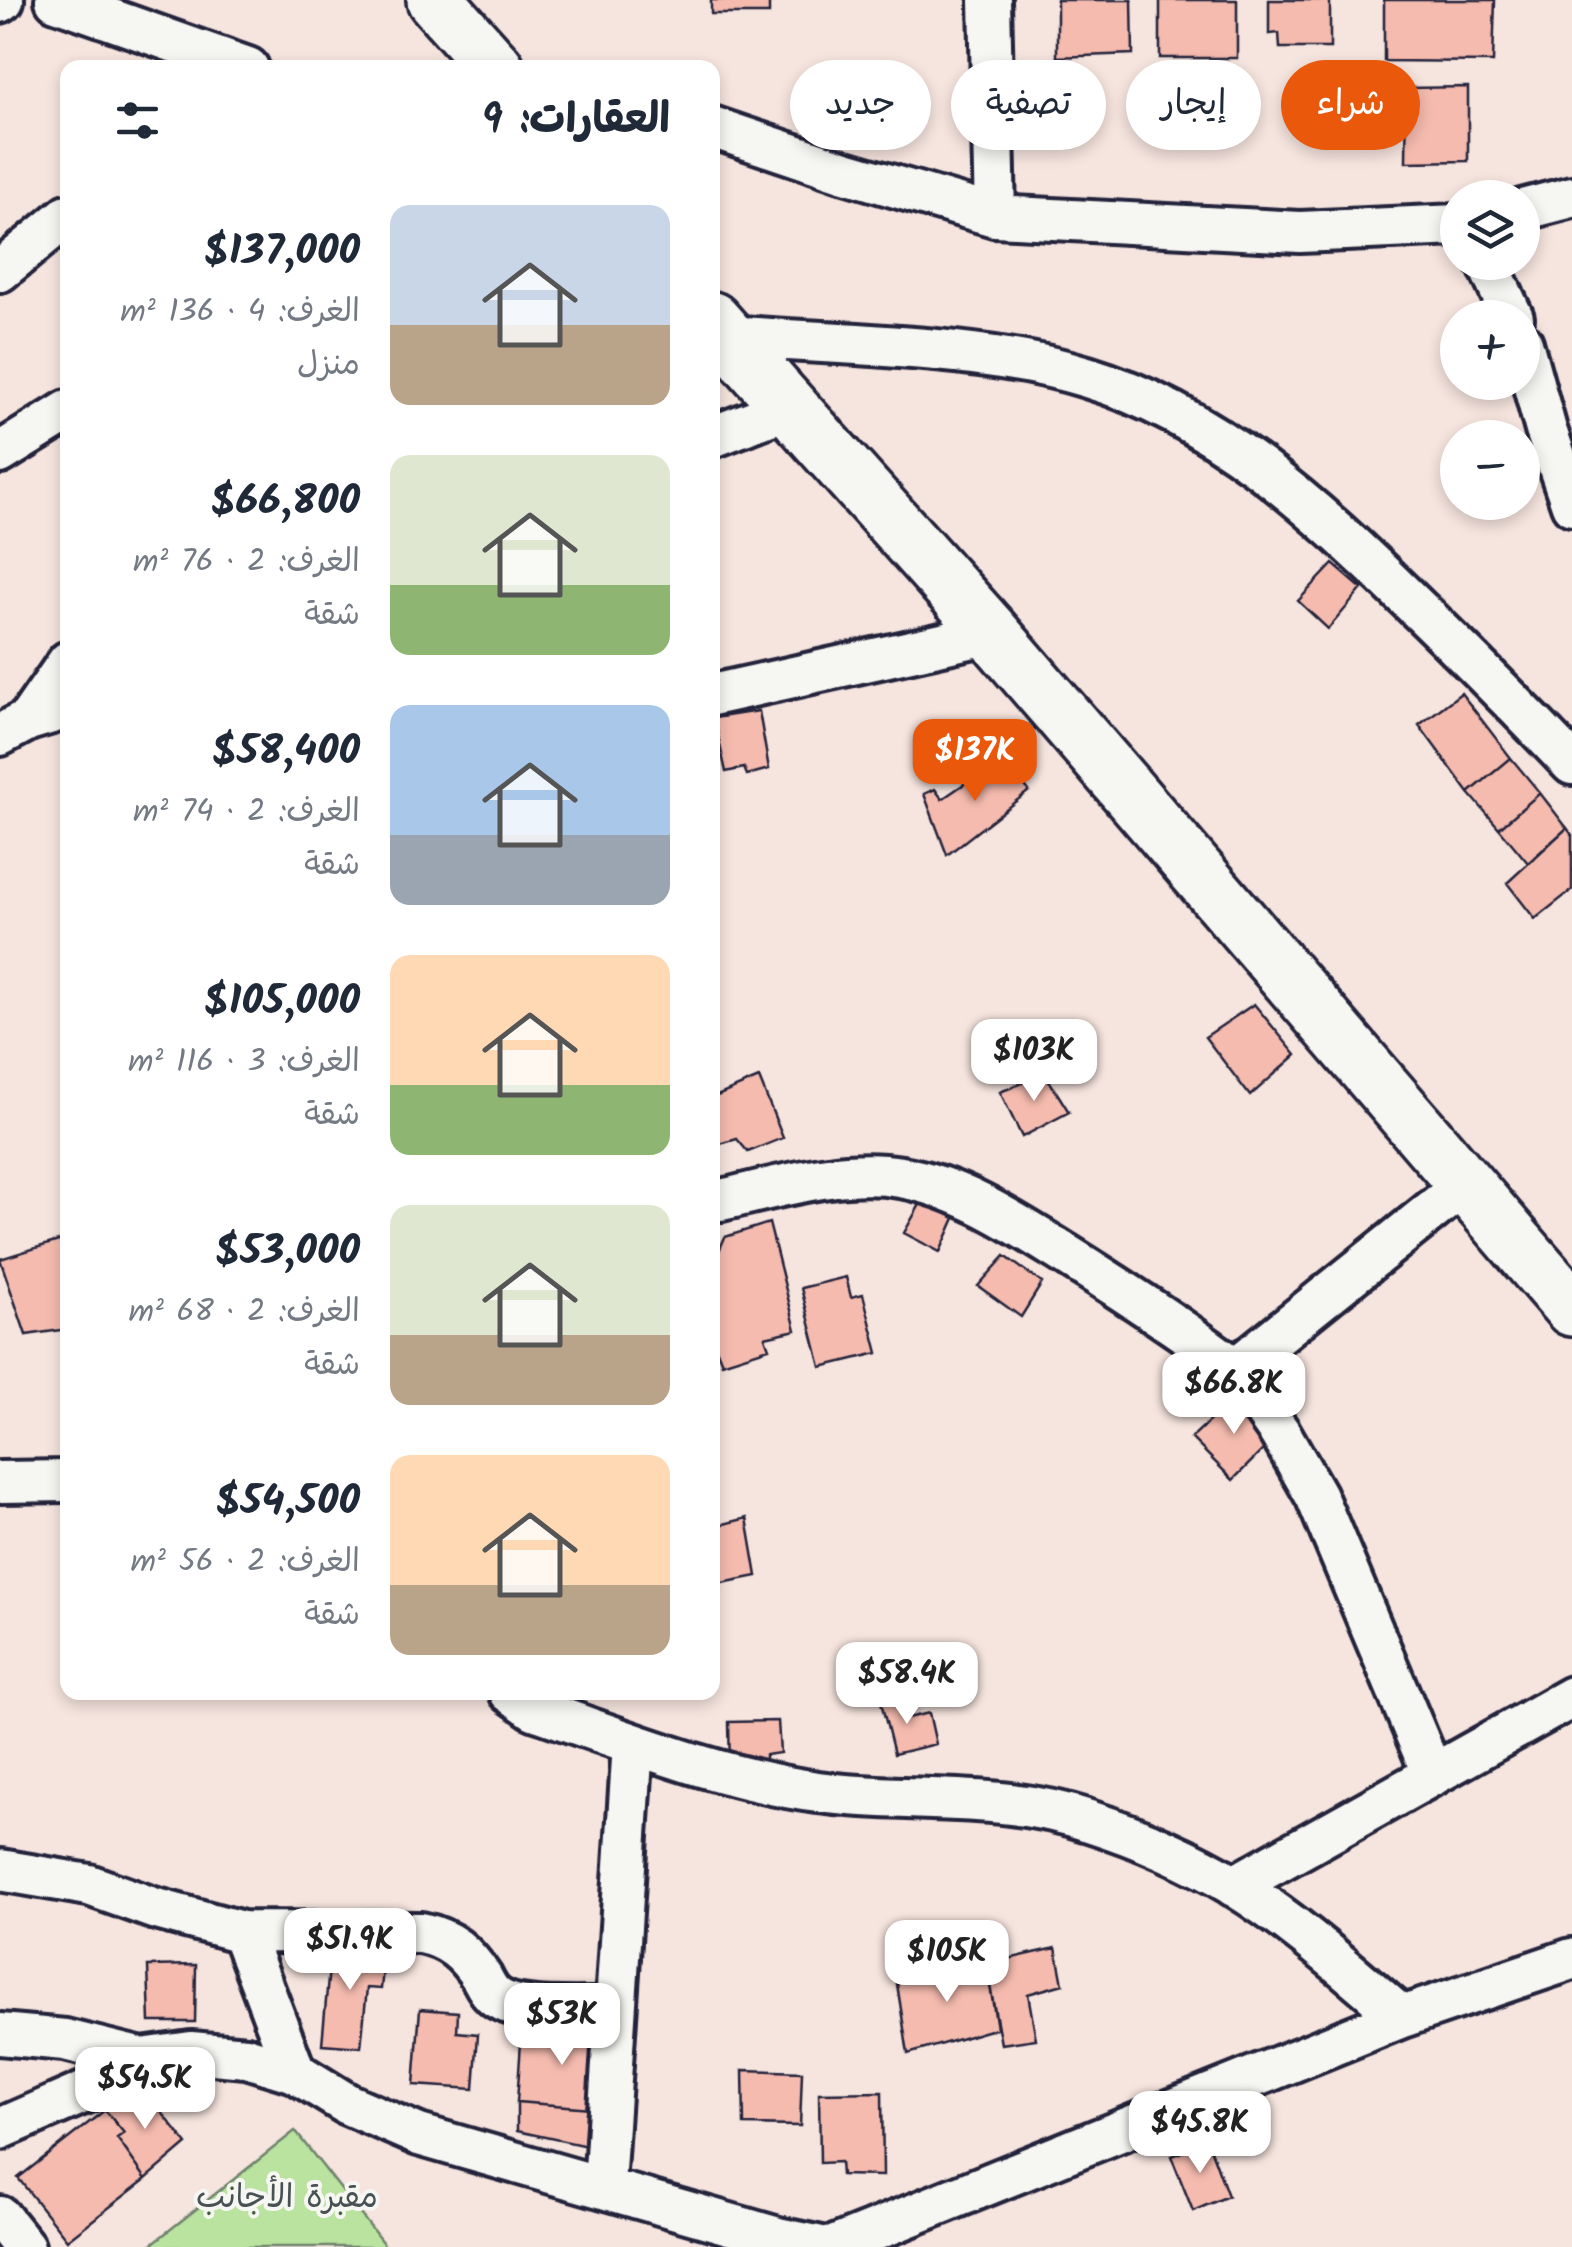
<!DOCTYPE html>
<html lang="ar">
<head>
<meta charset="utf-8">
<style>
	:root { --surface:#fff; --page:#f6f6f7; --text:#1f2937; --muted:#747a83; --accent:#ea580c }
	body { margin:0; font-family:Kalam,"Playpen Sans Arabic",sans-serif; background:var(--page); color:var(--text); direction:rtl; height:100vh; display:flex; flex-direction:column; font-size:38px; white-space:nowrap }
	* { box-sizing:border-box; margin:0 }
	p { font-size:32px; color:var(--muted) }
	.icon { flex:none; width:55px; height:55px; fill:none; stroke:currentColor; stroke-width:2; stroke-linecap:round; stroke-linejoin:round }
	.map { position:relative; flex:1; overflow:hidden; direction:ltr }
	.sheet { position:absolute; left:60px; top:60px; width:660px; height:1640px; display:flex; flex-direction:column; background:var(--surface); border-radius:20px; box-shadow:0 5px 15px #0003; direction:rtl }
	.sheet>* { flex:none }
	.banner { position:absolute; left:750px; top:60px; width:670px; height:90px; direction:rtl; display:flex; gap:20px }
	.controls { position:absolute; left:1440px; top:180px; display:grid; gap:20px }
	.controls a { display:grid; place-items:center; width:100px; height:100px; border-radius:50%; background:var(--surface); box-shadow:0 5px 15px #0003; font-size:50px }
	.price { position:absolute; translate:-50% -85px; padding:0 22px; border-radius:20px; background:#fff; color:#222; font-size:32px; line-height:65px; filter:drop-shadow(0 2px 5px #0008) }
	.price::after { content:''; position:absolute; left:50%; top:60px; width:30px; height:22px; margin-left:-15px; background:inherit; clip-path:polygon(0 0,100% 0,50% 100%) }
	.price.active { background:var(--accent); color:#fff }
	ul { padding:0; list-style:none }
	li { display:flex; align-items:center; gap:30px; height:250px; padding:0 50px }
	li span { display:grid; place-items:center; flex:none; width:280px; height:200px; border-radius:20px; color:#555 }
	li>.icon { margin-inline-start:auto }
	span .icon { width:120px; height:120px; fill:#fffc; stroke-width:1 }
	li b { font-size:42px }
	h2 { display:flex; justify-content:space-between; align-items:center; height:120px; padding:0 50px; font-size:42px }
	.pill { padding:0 35px; border-radius:45px; background:var(--surface); box-shadow:0 5px 15px #0003; font-size:35px; line-height:90px }
	.pill.active { background:var(--accent); color:#fff }
	.map>svg:first-child { display:block }
	.green { fill:#bae39f; stroke:#6e826d; stroke-width:2.5 }
	.building { fill:#f5bbaf; stroke:#22223b; stroke-width:2.5 }
	.lines { fill:none; stroke-linecap:round; stroke-linejoin:round }
	.street-casing { stroke:#22223b; stroke-width:48 }
	.secondary-casing { stroke:#22223b; stroke-width:62 }
	.street { stroke:#f6f6f2; stroke-width:40 }
	.secondary { stroke:#f6f6f2; stroke-width:55 }
	.labels { text-anchor:middle; dominant-baseline:central; stroke-width:8; stroke-linejoin:round; paint-order:stroke }
	.park-label { font-size:32px; fill:#485254; stroke:#f6f6f2 }
</style>
</head>
<body>
<div class="map">
<svg width="1572" height="2247" viewBox="0 0 1572 2247">
	<rect width="100%" height="100%" fill="#f6e4de"/>
	<filter id="ink" filterUnits="userSpaceOnUse"><feTurbulence type="fractalNoise" baseFrequency=".01" numOctaves="2"/><feDisplacementMap in="SourceGraphic" scale="20" xChannelSelector="R" yChannelSelector="G"/><feConvolveMatrix kernelMatrix="1 2 1 2 8 2 1 2 1" color-interpolation-filters="sRGB"/></filter>
	<g filter="url(#ink)">
		<path class="green" d="M295 2131 386 2247H148Z"/>
		<path class="building" d="M711 0H769V14H711Z
			M1057 0H1132L1133 54 1057 57Z
			M1160 0H1237V58H1160Z
			M1269 0H1330V48H1280L1279 33 1269 34Z
			M1384 0H1495L1493 62 1384 61Z
			M1468 87V161L1406 162 1407 88Z
			M1333 564 1362 589 1328 629 1298 601Z
			M1461 693 1511 758 1469 793 1419 725Z
			M759 711 769 769 747 775 744 768 726 772 714 718Z
			M1004 757 1029 791 947 855 924 794 935 789 942 799Z
			M1511 758 1540 793 1499 828 1469 793Z
			M1540 793 1567 828 1528 863 1499 828Z
			M1567 828 1572 835V890L1535 919 1507 883Z
			M1254 1004 1296 1055 1250 1096 1205 1037Z
			M1045 1074 1069 1112 1022 1137 1000 1092Z
			M759 1078 783 1138 748 1152 737 1139 720 1144 712 1128V1098Z
			M922 1201 955 1218 940 1252 904 1233Z
			M769 1223 796 1330 765 1337 769 1348 722 1363 712 1338V1267L725 1237Z
			M65 1239 68 1329 26 1335 0 1259Z
			M1005 1256 1042 1283 1021 1317 978 1286Z
			M846 1277 851 1297 863 1294 878 1353 821 1367 801 1288Z
			M1238 1394 1276 1437 1233 1480 1191 1438Z
			M747 1518 757 1576 712 1585V1527Z
			M903 1697 908 1718 929 1713 936 1744 894 1754 881 1702Z
			M778 1721 780 1753 765 1755V1772L730 1769 729 1722Z
			M331 1946 385 1951 381 1989 367 1988 361 2047 322 2044Z
			M1056 1948 1063 1984 1028 1994 1036 2039 1001 2044 986 1964Z
			M985 1956 997 2028 908 2054 897 1984Z
			M196 1965 195 2022H150L148 1966Z
			M420 2009 458 2012 457 2032 478 2034 474 2089 414 2085Z
			M522 2027 606 2033 603 2109 517 2102Z
			M743 2070 802 2072 800 2126 744 2125Z
			M141 2086 187 2144 146 2179 117 2138 124 2133 105 2110Z
			M882 2092 883 2176 841 2175 840 2162 820 2163 819 2093Z
			M517 2102 603 2109 601 2149 517 2131Z
			M105 2110 124 2133 117 2138 146 2179 67 2240 18 2178Z
			M1208 2142 1228 2196 1193 2211 1171 2156Z"/>
		<g class="lines">
			<g class="street-casing">
				<path id="street" d="M56 0 248 68
					M990 0 995 216
					M0 2 3 0
					M712 127 842 171 995 216 1300 232 1458 225
					M1522 210 1572 197
					M1487 262 1513 318
					M0 271 68 215
					M727 336C839 345 980 344 1087 377 1213 415 1315 508 1407 598 1463 652 1518 707 1572 764
					M1522 343 1546 430 1572 505
					M712 437 788 408
					M0 453 68 411
					M712 695 992 633
					M28 720 68 662
					M0 735 28 720 68 708
					M721 1200C779 1187 841 1167 901 1177 961 1187 1015 1223 1065 1254 1124 1291 1180 1327 1235 1369
					M0 1482 68 1481
					M510 1692 534 1709C628 1741 720 1779 818 1792 907 1804 1003 1791 1089 1821 1139 1837 1190 1859 1235 1886 1295 1923 1348 1971 1402 2017
					M1433 1775 1316 1496 1280 1433 1235 1369 1465 1184
					M0 1870 89 1885 153 1908 242 1932 295 2072
					M1234 1886 1572 1697
					M242 1932 421 1933C450 1939 466 1953 482 1978 485 1984 490 1993 496 1997 518 2014 585 2008 614 2009
					M0 2034 65 2040 142 2059
					M0 2129 92 2089 142 2059 191 2052 246 2057 295 2072 347 2104 419 2135 778 2238 822 2247
					M604 2186 633 1744
					M0 2217 24 2247
					M833 2247 1402 2017 1572 1959"/>
			</g>
			<g class="secondary-casing">
				<path id="secondary" d="M435 0 496 68
					M712 320 992 633 1572 1308"/>
			</g>
			<use href="#street" class="street"/>
			<use href="#secondary" class="secondary"/>
		</g>
	</g>
	<g class="labels">
		<g class="park-label">
			<text x="287" y="2198">مقبرة الأجانب</text>
		</g>
	</g>
</svg>
<div class="controls">
<a><svg class="icon" aria-label="layers" viewBox="0 0 24 24"><path d="M12 4l9 5-9 5-9-5zM3 14l9 5 9-5"/></svg></a>
<a>+</a>
<a>−</a>
</div>
<b class="price active" style="left:975px;top:804px">$137K</b>
<b class="price" style="left:1034px;top:1104px">$103K</b>
<b class="price" style="left:1234px;top:1437px">$66.8K</b>
<b class="price" style="left:907px;top:1727px">$58.4K</b>
<b class="price" style="left:350px;top:1993px">$51.9K</b>
<b class="price" style="left:947px;top:2005px">$105K</b>
<b class="price" style="left:562px;top:2068px">$53K</b>
<b class="price" style="left:145px;top:2132px">$54.5K</b>
<b class="price" style="left:1200px;top:2176px">$45.8K</b>
<div class="banner">
<a class="pill active">شراء</a>
<a class="pill">إيجار</a>
<a class="pill">تصفية</a>
<a class="pill">جديد</a>
</div>
<section class="sheet">
<h2>العقارات: 9<svg class="icon" aria-label="filters" viewBox="0 0 24 24"><path d="M4 7h16M4 17h16"/><circle cx="9" cy="7" r="2"/><circle cx="15" cy="17" r="2"/></svg></h2>
<ul>
<li><span style="background:linear-gradient(#c9d6e8 60%,#b9a48a 0)"><svg class="icon" aria-label="home" viewBox="0 0 24 24"><path d="M3 11l9-7 9 7M6 9v11h12V9"/></svg></span><div><b>$137,000</b><p>الغرف: 4 · 136 m²</p><p>منزل</p></div></li>
<li><span style="background:linear-gradient(#dfe7d0 65%,#8fb573 0)"><svg class="icon" aria-label="home" viewBox="0 0 24 24"><path d="M3 11l9-7 9 7M6 9v11h12V9"/></svg></span><div><b>$66,800</b><p>الغرف: 2 · 76 m²</p><p>شقة</p></div></li>
<li><span style="background:linear-gradient(#a9c7e8 65%,#9aa5b1 0)"><svg class="icon" aria-label="home" viewBox="0 0 24 24"><path d="M3 11l9-7 9 7M6 9v11h12V9"/></svg></span><div><b>$58,400</b><p>الغرف: 2 · 74 m²</p><p>شقة</p></div></li>
<li><span style="background:linear-gradient(#ffd9b3 65%,#8fb573 0)"><svg class="icon" aria-label="home" viewBox="0 0 24 24"><path d="M3 11l9-7 9 7M6 9v11h12V9"/></svg></span><div><b>$105,000</b><p>الغرف: 3 · 116 m²</p><p>شقة</p></div></li>
<li><span style="background:linear-gradient(#dfe7d0 65%,#b9a48a 0)"><svg class="icon" aria-label="home" viewBox="0 0 24 24"><path d="M3 11l9-7 9 7M6 9v11h12V9"/></svg></span><div><b>$53,000</b><p>الغرف: 2 · 68 m²</p><p>شقة</p></div></li>
<li><span style="background:linear-gradient(#ffd9b3 65%,#b9a48a 0)"><svg class="icon" aria-label="home" viewBox="0 0 24 24"><path d="M3 11l9-7 9 7M6 9v11h12V9"/></svg></span><div><b>$54,500</b><p>الغرف: 2 · 56 m²</p><p>شقة</p></div></li>
</ul>
</section>
</div>
</body>
</html>
